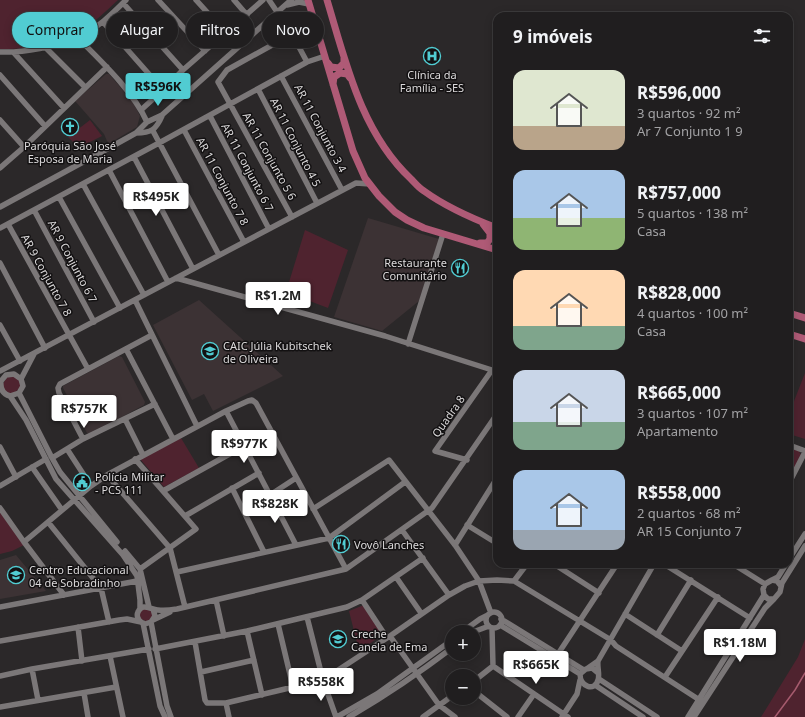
<!DOCTYPE html>
<html lang="pt">
<head>
<meta charset="utf-8">
<style>
	:root { --surface:#201e1f; --page:#282728; --text:#f1f3f6; --muted:#a2a2a4; --line:#3d3c3d; --accent:#51ccd2 }
	body { margin:0; font-family:"Noto Sans",sans-serif; background:var(--page); color:var(--text); height:100vh; display:flex; flex-direction:column; font-size:15px; white-space:nowrap }
	* { box-sizing:border-box; margin:0 }
	p { font-size:13px; color:var(--muted) }
	.icon { flex:none; width:22px; height:22px; fill:none; stroke:currentColor; stroke-width:2; stroke-linecap:round; stroke-linejoin:round }
	.map { position:relative; flex:1; overflow:hidden }
	.sheet { position:absolute; left:493px; top:12px; width:300px; height:556px; display:flex; flex-direction:column; background:var(--surface); border-radius:12px; box-shadow:0 2px 10px #0003,0 0 0 1px var(--line) }
	.sheet>* { flex:none }
	.guide { position:absolute; left:12px; top:12px; width:380px; height:36px; display:flex; gap:8px }
	.tools { position:absolute; left:445px; top:625px; display:grid; gap:8px }
	.tools a { display:grid; place-items:center; width:36px; height:36px; border-radius:50%; background:var(--surface); box-shadow:0 2px 10px #0003,0 0 0 1px var(--line); font-size:20px }
	.price { position:absolute; translate:-50% -34px; padding:0 9px; border-radius:4px; background:#fff; color:#222; font-size:13px; line-height:26px; filter:drop-shadow(0 1px 2px #0008) }
	.price::after { content:''; position:absolute; left:50%; top:24px; width:12px; height:9px; margin-left:-6px; background:inherit; clip-path:polygon(0 0,100% 0,50% 100%) }
	.price.on { background:var(--accent); color:#111 }
	ul { padding:0; list-style:none }
	li { display:flex; align-items:center; gap:12px; height:100px; padding:0 20px }
	li span { display:grid; place-items:center; flex:none; width:112px; height:80px; border-radius:12px; color:#555 }
	li>.icon { margin-inline-start:auto }
	span .icon { width:48px; height:48px; fill:#fffc; stroke-width:1 }
	li b { font-size:17px }
	h2 { display:flex; justify-content:space-between; align-items:center; height:48px; padding:0 20px; font-size:17px }
	.chip { padding:0 14px; border-radius:18px; background:var(--surface); box-shadow:0 2px 10px #0003,0 0 0 1px var(--line); font-size:14px; line-height:36px }
	.chip.on { background:var(--accent); color:#111 }
	.map>svg:first-child { display:block }
	.built { fill:#3c3234 }
	.green { fill:#4f232f }
	.lines { fill:none; stroke-linecap:round; stroke-linejoin:round }
	.stream { stroke:#a65b6e; stroke-width:1.5 }
	.minor { stroke:#7b7778; stroke-width:5.5 }
	.major { stroke:#af5a76; stroke-width:7 }
	.labels { text-anchor:middle; dominant-baseline:central; stroke-width:3; stroke-linejoin:round; paint-order:stroke }
	.poi-label { font-size:11px; fill:#dcdadb; stroke:#131112; text-anchor:start }
	.street-label { font-size:11px; fill:#dcdadb; stroke:#131112 }
</style>
</head>
<body>
<div class="map">
<svg width="805" height="717" viewBox="0 0 805 717">
	<rect width="100%" height="100%" fill="#2b2829"/>
	<path class="built" d="M106 74H109L133 102 140 116 137 127 110 143 107 141 104 134 75 101Z
		M368 218 439 239 419 301 382 331 334 317Z
		M199 300 283 376 213 411 204 394 192 400 153 325Z
		M119 356 122 357 145 402 144 405 90 434 87 433 63 388V386Z
		M16 555 46 591 0 599V560Z"/>
	<path class="green" d="M0 0H118C105 12 93 24 77 33 57 44 24 50 0 49Z
		M90 120 102 136 84 145H76L68 137Z
		M305 230 348 250 328 308 286 292Z
		M805 373V439L789 434V414Z
		M8 376 18 377 21 387 13 394 5 392 2 385Z
		M181 438 199 468 164 487 140 459Z
		M789 447 799 451 801 455 791 476 789 477Z
		M0 512 24 545 12 551 0 554Z
		M364 605 382 635 359 651 349 611Z
		M146 607 153 613 151 620 146 621 141 619 139 612Z
		M805 639V717H761L798 657Z"/>
	<g class="lines">
		<path class="stream" d="M775 717 795 690 805 673"/>
		<path class="minor" d="M158 0 205 51
			M196 0 226 33
			M234 0 247 15
			M269 0 292 34
			M123 3 183 70
			M287 5 299 2 309 4
			M103 22 163 90
			M78 38C102 62 133 91 147 122
			M46 48 85 87
			M0 52C23 53 57 47 78 37 97 29 112 14 126 0
			M14 53 64 108
			M0 75 45 126
			M281 76 342 190
			M258 89 317 203
			M141 110 163 90 183 70 263 0
			M210 116 269 229
			M0 120 24 147
			M184 130 244 242
			M153 131 219 255
			M136 133C151 133 156 130 162 116
			M134 157 193 269
			M0 168 24 147 107 67
			M109 170 168 282
			M83 184 144 295
			M59 197 120 308
			M0 207 109 148 136 133 147 122 162 115 291 0
			M34 210 94 322
			M292 217 218 82 227 70 292 34 307 62
			M8 224 88 369
			M0 228 159 143 307 62 325 56
			M0 263 45 348
			M176 278 385 336 492 370
			M135 300 197 426
			M0 325 20 361
			M408 344 443 234
			M126 349 173 439
			M0 371 356 183 370 184
			M21 379 14 374 6 375 1 381C0 389 3 394 10 396L19 393 23 386 21 379 34 354
			M19 393 52 458 60 472 117 542
			M10 396 26 420 56 479 123 555 137 576 140 600V609
			M226 411 296 545
			M125 419 143 455
			M83 439 59 393 58 388 60 384 152 335
			M789 445 805 451
			M0 447 16 477
			M67 449 91 486
			M52 458 83 439 155 404
			M135 459 196 529 140 569
			M467 460 435 451 492 370 497 371
			M32 467 62 510
			M107 475 170 548 185 607
			M789 483 805 452
			M0 486 46 459
			M232 488 264 552
			M163 491 244 446
			M270 495 296 478
			M0 508 24 542 64 595
			M313 509 389 460 455 545 479 581 491 613
			M185 516 259 473
			M48 522 101 588 109 622
			M467 525 493 541H495L497 540
			M402 530 449 595
			M24 542 91 486 107 475 226 411 248 401 252 400 256 403 346 569
			M455 545 497 478
			M125 551 140 569 149 607
			M789 559 805 534
			M554 564 599 593
			M664 564 750 618
			M733 564 765 584
			M177 572 329 538 405 482
			M396 577 421 613
			M772 580 778 577 786 564
			M514 581 527 564
			M781 586 777 581 772 580 765 584 763 589 764 595 768 599H774L780 592 782 583 805 546
			M216 600 224 636
			M362 600 387 638
			M0 607 137 581
			M153 609 155 616 151 622 145 624C142 623 139 622 138 618 137 616 137 614 138 612 142 602 151 610 158 610 164 611 171 610 177 609L346 569 432 508 497 414
			M486 620a8 8 0 1 1 16 0a8 8 0 1 1-16 0Z
			M625 614 682 651
			M307 617 323 680 336 717
			M501 619 584 670
			M153 620 170 612
			M151 622 167 706 171 717
			M143 623 160 706 165 717
			M278 624 293 687
			M500 625 580 674
			M78 627 82 661
			M492 628 493 666
			M247 631 262 695
			M462 632 480 619 488 615
			M473 632 489 626
			M657 635 691 580
			M390 636 439 705 455 717
			M0 641 119 620 127 619 141 622
			M195 642 205 700 207 703H226L323 680 390 636 449 595 465 586 479 581 497 580 514 581 611 640 616 646 698 699
			M155 649 247 631 347 607 362 600 423 558
			M558 654 617 564
			M110 656 123 717
			M493 666 568 717
			M588 668 598 661 654 564
			M32 669 38 700
			M201 672 254 660
			M598 673 592 668 586 669 580 674C580 687 595 692 598 680 600 675 597 667 598 661
			M0 676 32 669 149 649
			M665 677 718 597
			M599 679 657 717
			M474 681 493 666
			M595 685 643 717
			M474 691 507 717
			M84 693 88 717
			M226 703 229 717
			M0 707 116 687
			M337 717 377 694 452 640
			M349 717C385 696 419 673 452 648
			M423 717 452 696
			M518 717 534 694
			M562 717 577 694 580 680
			M688 717 764 595
			M694 717 765 608 774 599"/>
		<path class="major" d="M308 0 353 151 365 178 379 196 395 212 407 220 424 228 497 250
			M327 0C346 63 361 132 411 179 415 183 419 188 424 191 446 207 471 218 497 228
			M328 63 331 67 339 68 344 63V58
			M333 84 334 77 340 73 347 74 350 78
			M497 239V240
			M480 243H487L490 239V233L483 224
			M789 313 805 318
			M789 334 805 339"/>
	</g>
	<defs>
		<g id="hospital-ring" transform="scale(0.9)"><circle r="9.5" fill="#131112" stroke="#51ccd2" stroke-width="1.5"/><path d="M-5-5h3v3.5h4V-5h3V5h-3V1.5h-4V5h-3Z" fill="#51ccd2"/></g>
		<g id="church-ring" transform="scale(0.9)"><circle r="9.5" fill="#131112" stroke="#51ccd2" stroke-width="1.5"/><path d="M-1.2-6h2.4v3.5h3.3v2.4h-3.3V6h-2.4V-.1h-3.3v-2.4h3.3Z" fill="#51ccd2"/></g>
		<g id="restaurant-ring" transform="scale(0.9)"><circle r="9.5" fill="#131112" stroke="#51ccd2" stroke-width="1.5"/><path d="M-5-6h1v4h1v-4h1v4h1v-4h1v5L-1.5 .5V6h-2V.5L-5-1ZM5-6V6H3V1.5H1.5Q1.5-4 5-6Z" fill="#51ccd2"/></g>
		<g id="school-ring" transform="scale(0.9)"><circle r="9.5" fill="#131112" stroke="#51ccd2" stroke-width="1.5"/><path d="M0-5L7-2L0 1L-7-2ZM-4 1L0 2.5L4 1V4Q0 6-4 4Z" fill="#51ccd2"/></g>
		<g id="civic-ring" transform="scale(0.9)"><circle r="9.5" fill="#131112" stroke="#51ccd2" stroke-width="1.5"/><path d="M-.6-6.5H3V-4.5H.6V-3L4-1V1h2V6H-6V1h2V-1L-.6-3ZM-1.2 2.5V6h2.4V2.5Z" fill="#51ccd2"/></g>
	</defs>
	<g fill-rule="evenodd">
		<use href="#hospital-ring" x="432" y="56"/>
		<use href="#church-ring" x="70" y="127"/>
		<use href="#restaurant-ring" x="460" y="268"/>
		<use href="#school-ring" x="210" y="351"/>
		<use href="#civic-ring" x="82" y="482"/>
		<use href="#restaurant-ring" x="341" y="544"/>
		<use href="#school-ring" x="16" y="575"/>
		<use href="#school-ring" x="338" y="639"/>
	</g>
	<g class="labels">
		<g class="poi-label">
			<text x="432" y="74" text-anchor="middle">Clínica da<tspan x="432" dy="13">Família - SES</tspan></text>
			<text x="70" y="145" text-anchor="middle">Paróquia São José<tspan x="70" dy="13">Esposa de Maria</tspan></text>
			<text x="447" y="262" text-anchor="end">Restaurante<tspan x="447" dy="13">Comunitário</tspan></text>
			<text x="223" y="345">CAIC Júlia Kubitschek<tspan x="223" dy="13">de Oliveira</tspan></text>
			<text x="95" y="476">Polícia Militar<tspan x="95" dy="13">- PCS 111</tspan></text>
			<text x="354" y="544">Vovô Lanches</text>
			<text x="29" y="569">Centro Educacional<tspan x="29" dy="13">04 de Sobradinho</tspan></text>
			<text x="351" y="633">Creche<tspan x="351" dy="13">Canela de Ema</tspan></text>
		</g>
		<g class="street-label">
			<text transform="translate(321 128) rotate(62)">AR 11 Conjunto 3 4</text>
			<text transform="translate(296 142) rotate(63)">AR 11 Conjunto 4 5</text>
			<text transform="translate(270 156) rotate(61)">AR 11 Conjunto 5 6</text>
			<text transform="translate(248 167) rotate(62)">AR 11 Conjunto 6 7</text>
			<text transform="translate(223 181) rotate(62)">AR 11 Conjunto 7 8</text>
			<text transform="translate(73 261) rotate(62)">AR 9 Conjunto 6 7</text>
			<text transform="translate(47 275) rotate(61)">AR 9 Conjunto 7 8</text>
			<text transform="translate(448 416) rotate(-55)">Quadra 8</text>
		</g>
	</g>
</svg>
<div class="tools">
<a>+</a>
<a>−</a>
</div>
<b class="price on" style="left:158px;top:107px">R$596K</b>
<b class="price" style="left:156px;top:217px">R$495K</b>
<b class="price" style="left:278px;top:316px">R$1.2M</b>
<b class="price" style="left:84px;top:429px">R$757K</b>
<b class="price" style="left:244px;top:464px">R$977K</b>
<b class="price" style="left:275px;top:524px">R$828K</b>
<b class="price" style="left:740px;top:663px">R$1.18M</b>
<b class="price" style="left:536px;top:685px">R$665K</b>
<b class="price" style="left:321px;top:702px">R$558K</b>
<div class="guide">
<a class="chip on">Comprar</a>
<a class="chip">Alugar</a>
<a class="chip">Filtros</a>
<a class="chip">Novo</a>
</div>
<section class="sheet">
<h2>9 imóveis<svg class="icon" aria-label="filters" viewBox="0 0 24 24"><path d="M4 7h16M4 17h16"/><circle cx="9" cy="7" r="2"/><circle cx="15" cy="17" r="2"/></svg></h2>
<ul>
<li><span style="background:linear-gradient(#dfe7d0 70%,#b9a48a 0)"><svg class="icon" aria-label="home" viewBox="0 0 24 24"><path d="M3 11l9-7 9 7M6 9v11h12V9"/></svg></span><div><b>R$596,000</b><p>3 quartos · 92 m²</p><p>Ar 7 Conjunto 1 9</p></div></li>
<li><span style="background:linear-gradient(#a9c7e8 60%,#8fb573 0)"><svg class="icon" aria-label="home" viewBox="0 0 24 24"><path d="M3 11l9-7 9 7M6 9v11h12V9"/></svg></span><div><b>R$757,000</b><p>5 quartos · 138 m²</p><p>Casa</p></div></li>
<li><span style="background:linear-gradient(#ffd9b3 70%,#7fa58c 0)"><svg class="icon" aria-label="home" viewBox="0 0 24 24"><path d="M3 11l9-7 9 7M6 9v11h12V9"/></svg></span><div><b>R$828,000</b><p>4 quartos · 100 m²</p><p>Casa</p></div></li>
<li><span style="background:linear-gradient(#c9d6e8 65%,#7fa58c 0)"><svg class="icon" aria-label="home" viewBox="0 0 24 24"><path d="M3 11l9-7 9 7M6 9v11h12V9"/></svg></span><div><b>R$665,000</b><p>3 quartos · 107 m²</p><p>Apartamento</p></div></li>
<li><span style="background:linear-gradient(#a9c7e8 75%,#9aa5b1 0)"><svg class="icon" aria-label="home" viewBox="0 0 24 24"><path d="M3 11l9-7 9 7M6 9v11h12V9"/></svg></span><div><b>R$558,000</b><p>2 quartos · 68 m²</p><p>AR 15 Conjunto 7</p></div></li>
</ul>
</section>
</div>
</body>
</html>
